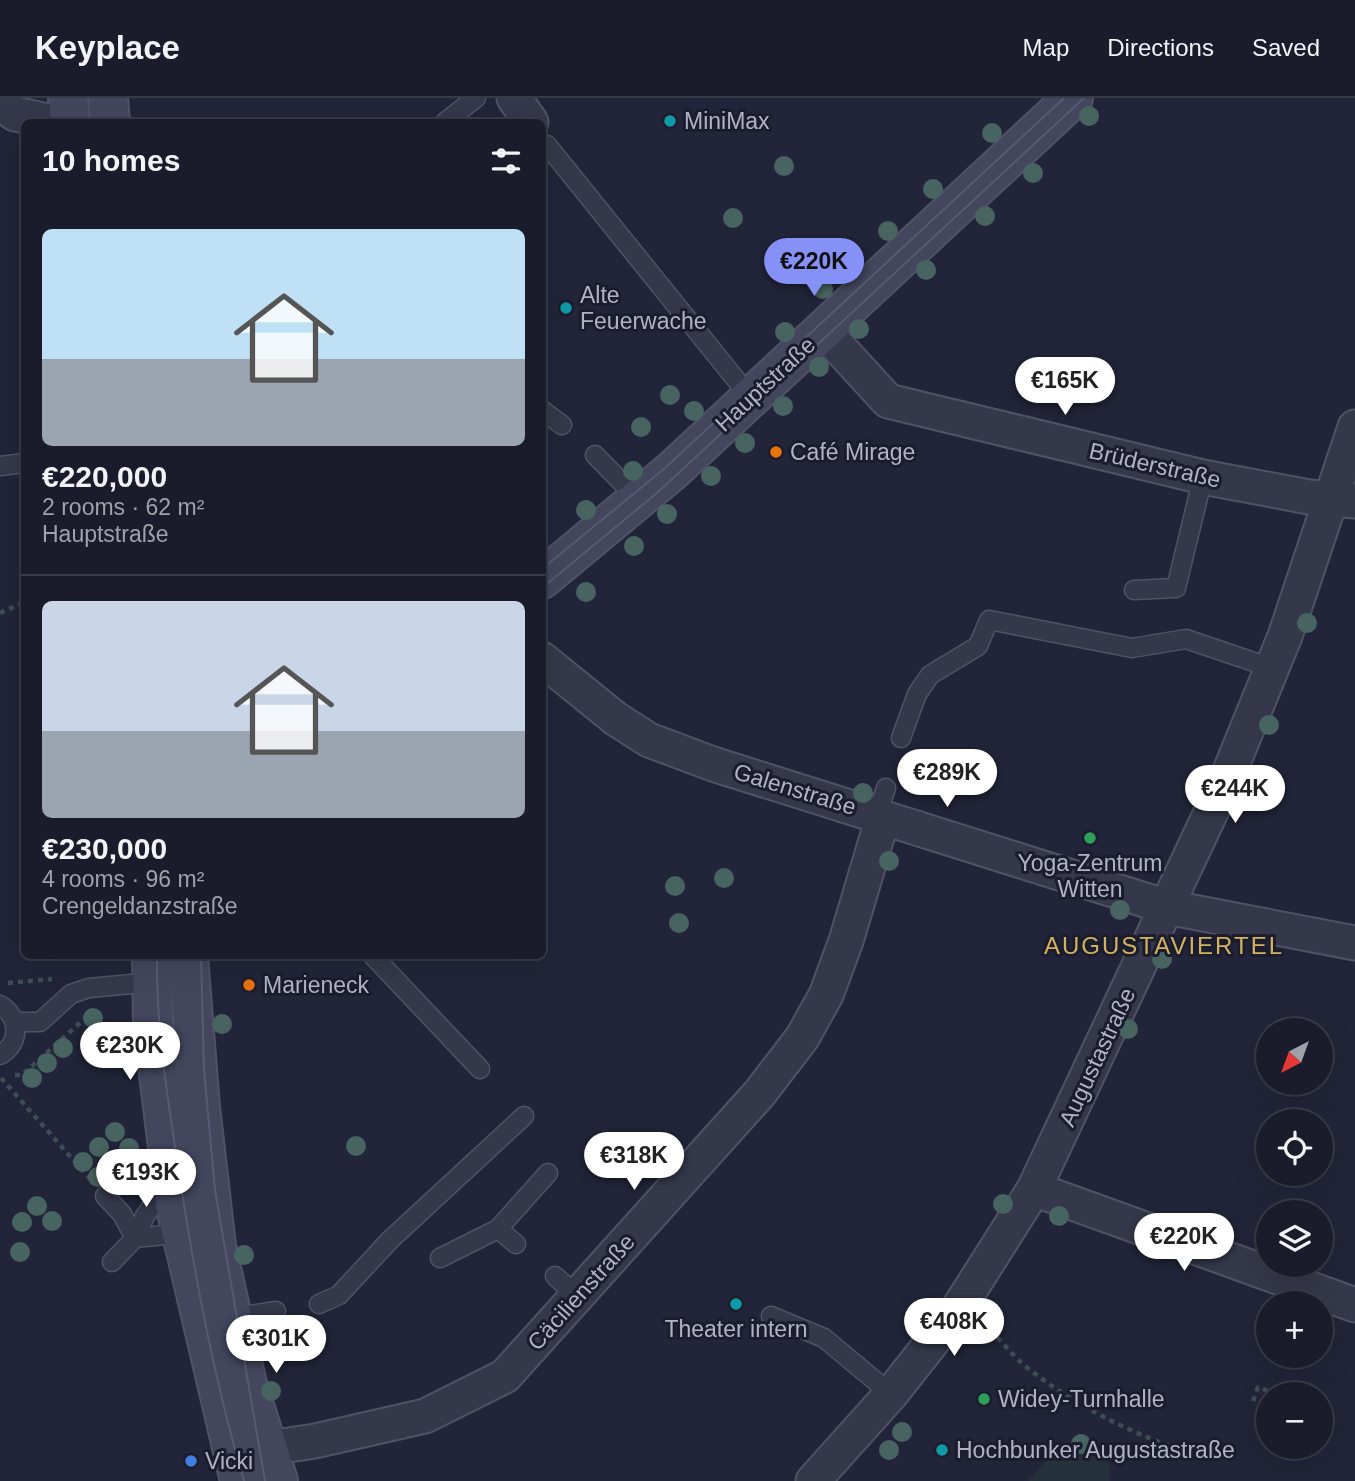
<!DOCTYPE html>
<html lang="en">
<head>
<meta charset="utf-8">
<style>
	:root { --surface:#1a1c2b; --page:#232533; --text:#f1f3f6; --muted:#9fa1a9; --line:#383a47; --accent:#8591f6 }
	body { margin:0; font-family:Arial,sans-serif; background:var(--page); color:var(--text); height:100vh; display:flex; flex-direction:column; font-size:26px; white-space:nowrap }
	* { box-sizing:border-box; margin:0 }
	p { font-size:23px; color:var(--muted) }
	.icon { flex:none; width:38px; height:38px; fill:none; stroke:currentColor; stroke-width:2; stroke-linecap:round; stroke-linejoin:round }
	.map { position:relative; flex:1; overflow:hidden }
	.drawer { position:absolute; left:21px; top:21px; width:525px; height:840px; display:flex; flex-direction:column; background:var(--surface); border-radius:10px; box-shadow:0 7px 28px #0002,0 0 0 2px var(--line) }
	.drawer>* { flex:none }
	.needle { width:46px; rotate:221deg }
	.controls { position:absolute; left:1256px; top:920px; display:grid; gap:14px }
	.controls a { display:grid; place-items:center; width:77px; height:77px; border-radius:50%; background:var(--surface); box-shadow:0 7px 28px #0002,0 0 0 2px var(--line); font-size:35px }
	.price { position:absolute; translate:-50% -60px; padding:0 16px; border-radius:24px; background:#fff; color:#222; font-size:23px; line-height:46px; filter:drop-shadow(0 2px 4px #0008) }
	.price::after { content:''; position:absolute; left:50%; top:42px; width:21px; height:16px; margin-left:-10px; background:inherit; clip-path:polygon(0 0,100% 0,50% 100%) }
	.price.on { background:var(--accent); color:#111 }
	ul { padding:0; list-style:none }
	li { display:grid; align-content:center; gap:14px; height:371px; padding:0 21px }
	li+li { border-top:2px solid var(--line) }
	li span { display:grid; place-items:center; height:217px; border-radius:10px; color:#555 }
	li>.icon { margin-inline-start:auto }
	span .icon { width:126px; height:126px; fill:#fffc; stroke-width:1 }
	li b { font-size:30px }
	h2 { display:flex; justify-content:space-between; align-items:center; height:84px; padding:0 21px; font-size:30px }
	header { display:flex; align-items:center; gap:42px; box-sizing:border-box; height:98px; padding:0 35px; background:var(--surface); border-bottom:2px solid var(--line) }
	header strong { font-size:33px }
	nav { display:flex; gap:38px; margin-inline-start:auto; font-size:24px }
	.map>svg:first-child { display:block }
	.green { fill:#24313a }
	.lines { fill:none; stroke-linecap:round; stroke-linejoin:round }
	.service-casing { stroke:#505265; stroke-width:21 }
	.minor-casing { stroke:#505265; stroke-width:37 }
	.secondary-casing { stroke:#505265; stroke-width:42 }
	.path { stroke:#3e4d55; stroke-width:4.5; stroke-dasharray:5 5; stroke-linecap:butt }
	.service { stroke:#35384a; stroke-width:18 }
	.minor { stroke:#35384a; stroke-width:33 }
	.secondary { stroke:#43465d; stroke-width:38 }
	.tram { stroke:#575b71; stroke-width:2 }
	.tree { fill:#486460 }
	.culture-dot { fill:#0f9aa8; stroke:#1b1d2e; stroke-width:2.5 }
	.food-dot { fill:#e8710a; stroke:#1b1d2e; stroke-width:2.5 }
	.leisure-dot { fill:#2e9e5b; stroke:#1b1d2e; stroke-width:2.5 }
	.shop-dot { fill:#3f7fe0; stroke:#1b1d2e; stroke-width:2.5 }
	.labels { text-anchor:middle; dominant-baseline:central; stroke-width:6; stroke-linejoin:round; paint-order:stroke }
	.poi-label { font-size:23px; fill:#b0b2c6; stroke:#1b1d2e; text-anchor:start }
	.street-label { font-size:23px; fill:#b0b2c6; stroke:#1b1d2e }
	.neighbourhood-label { font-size:24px; letter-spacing:2px; fill:#d2b25f; stroke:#1b1d2e }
</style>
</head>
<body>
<header>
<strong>Keyplace</strong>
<nav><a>Map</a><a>Directions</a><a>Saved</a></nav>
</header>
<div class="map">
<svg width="1355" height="1383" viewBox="0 0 1355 1383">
	<rect width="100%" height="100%" fill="#222539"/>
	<path class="green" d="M1093 1354 1109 1363 1110 1383H1028L1051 1357Z"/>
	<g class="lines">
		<g class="service-casing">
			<path id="service" d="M445 24 476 0
				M547 47 750 299
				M542 312 562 327
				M595 357 638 401
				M0 368 24 365
				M1134 492 1176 490 1203 379
				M901 640 917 596 930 577 978 548 989 522 1132 550 1186 541 1272 570
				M877 717 886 690
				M373 858 480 971
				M0 907C20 919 21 945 0 957
				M15 924H40L71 896 89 890 153 884V880
				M105 1098 122 1116 135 1140
				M498 1131 516 1146
				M135 1140 165 1137 183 1131
				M440 1160 498 1131 548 1075
				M112 1164 135 1140 145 1118 168 1085
				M555 1178 577 1198
				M319 1206 339 1197 390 1142 524 1018
				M771 1218 824 1240 891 1296
				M231 1220 276 1213"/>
		</g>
		<g class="minor-casing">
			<path id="minor" d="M514 0 531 24
				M0 5 15 16 53 24
				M823 232 888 303 1203 379 1309 399 1355 403
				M542 561 616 621 649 642 713 666 1167 809 1355 845
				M1034 1091 1355 1207
				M269 1350 315 1343 425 1318 505 1278 759 996 802 940 826 897 846 843 883 719
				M813 1383 891 1296 958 1211 1034 1091 1227 680 1285 538 1355 329"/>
		</g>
		<g class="secondary-casing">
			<path id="secondary" d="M68 0 70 24
				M108 0 110 24
				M542 481 672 373 1073 0
				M152 858 153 928 175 1106 240 1383
				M188 858 200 1009 216 1148 247 1286 278 1383"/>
		</g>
		<path class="path" d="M0 515 24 504
			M8 885 52 881
			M15 977H22L91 915
			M1 980 90 1081
			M982 1227C1001 1239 1011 1258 1029 1271 1077 1309 1128 1333 1185 1354
			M1253 1303 1258 1289 1278 1297"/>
		<use href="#service" class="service"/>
		<use href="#minor" class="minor"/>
		<use href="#secondary" class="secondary"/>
		<path class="tram" d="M542 471 665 370 1064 0
			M542 490 658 394 1084 0
			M157 858C156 931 168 1003 179 1075 195 1179 214 1282 244 1383
			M201 858 204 971 215 1092 265 1383"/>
	</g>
	<g class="tree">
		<circle cx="1089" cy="18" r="10"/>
		<circle cx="992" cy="35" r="10"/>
		<circle cx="784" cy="68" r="10"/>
		<circle cx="1033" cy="75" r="10"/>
		<circle cx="933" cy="91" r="10"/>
		<circle cx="985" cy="118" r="10"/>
		<circle cx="733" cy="120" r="10"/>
		<circle cx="888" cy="133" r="10"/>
		<circle cx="926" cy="172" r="10"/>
		<circle cx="823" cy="191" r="10"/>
		<circle cx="859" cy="231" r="10"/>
		<circle cx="785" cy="234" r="10"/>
		<circle cx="819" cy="269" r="10"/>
		<circle cx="670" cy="297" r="10"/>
		<circle cx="783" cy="308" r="10"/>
		<circle cx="694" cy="313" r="10"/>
		<circle cx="641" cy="329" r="10"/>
		<circle cx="745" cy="345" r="10"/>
		<circle cx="633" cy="373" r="10"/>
		<circle cx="711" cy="378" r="10"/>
		<circle cx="586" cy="412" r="10"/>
		<circle cx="667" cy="416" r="10"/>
		<circle cx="634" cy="448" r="10"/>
		<circle cx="586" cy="494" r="10"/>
		<circle cx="1307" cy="525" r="10"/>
		<circle cx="1269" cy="627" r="10"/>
		<circle cx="863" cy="695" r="10"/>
		<circle cx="889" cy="763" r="10"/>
		<circle cx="724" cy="780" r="10"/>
		<circle cx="675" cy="788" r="10"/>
		<circle cx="1120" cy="812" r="10"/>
		<circle cx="679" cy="825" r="10"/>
		<circle cx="1162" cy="861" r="10"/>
		<circle cx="93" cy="920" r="10"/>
		<circle cx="222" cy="926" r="10"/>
		<circle cx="1128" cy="931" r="10"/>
		<circle cx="63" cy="950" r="10"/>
		<circle cx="47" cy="965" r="10"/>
		<circle cx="32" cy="980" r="10"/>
		<circle cx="115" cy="1034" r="10"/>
		<circle cx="356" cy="1048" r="10"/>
		<circle cx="99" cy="1049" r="10"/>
		<circle cx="129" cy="1050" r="10"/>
		<circle cx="83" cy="1064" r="10"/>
		<circle cx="114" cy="1065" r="10"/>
		<circle cx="98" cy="1079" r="10"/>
		<circle cx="1003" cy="1106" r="10"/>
		<circle cx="37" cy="1108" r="10"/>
		<circle cx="1059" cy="1118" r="10"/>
		<circle cx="52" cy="1123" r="10"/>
		<circle cx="22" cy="1124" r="10"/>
		<circle cx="20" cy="1154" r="10"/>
		<circle cx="244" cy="1157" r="10"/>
		<circle cx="271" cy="1293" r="10"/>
		<circle cx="902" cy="1334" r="10"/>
		<circle cx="1081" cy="1346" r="10"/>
		<circle cx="889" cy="1352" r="10"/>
	</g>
	<g class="culture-dot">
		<circle cx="670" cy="23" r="7"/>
		<circle cx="566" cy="210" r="7"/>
		<circle cx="736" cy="1206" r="7"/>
		<circle cx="942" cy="1352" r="7"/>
	</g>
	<g class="food-dot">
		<circle cx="776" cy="354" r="7"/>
		<circle cx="249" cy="887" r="7"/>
	</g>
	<g class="leisure-dot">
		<circle cx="1090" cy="740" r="7"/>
		<circle cx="984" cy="1301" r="7"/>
	</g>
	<circle class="shop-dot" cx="191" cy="1363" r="7"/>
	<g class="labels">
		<g class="poi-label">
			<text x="684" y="23">MiniMax</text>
			<text x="580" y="197">Alte<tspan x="580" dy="26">Feuerwache</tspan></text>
			<text x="790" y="354">Café Mirage</text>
			<text x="1090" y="765" text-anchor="middle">Yoga-Zentrum<tspan x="1090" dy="26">Witten</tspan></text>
			<text x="263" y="887">Marieneck</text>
			<text x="736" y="1231" text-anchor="middle">Theater intern</text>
			<text x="998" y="1301">Widey-Turnhalle</text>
			<text x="956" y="1352">Hochbunker Augustastraße</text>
			<text x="205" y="1363">Vicki</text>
		</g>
		<g class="street-label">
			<text transform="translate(765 286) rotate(-43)">Hauptstraße</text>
			<text transform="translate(1155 367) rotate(13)">Brüderstraße</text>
			<text transform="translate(795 691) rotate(17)">Galenstraße</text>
			<text transform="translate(1097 959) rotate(-65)">Augustastraße</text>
			<text transform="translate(581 1194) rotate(-48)">Cäcilienstraße</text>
		</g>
		<g class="neighbourhood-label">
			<text x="1164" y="847">AUGUSTAVIERTEL</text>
		</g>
	</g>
</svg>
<div class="controls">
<a><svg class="needle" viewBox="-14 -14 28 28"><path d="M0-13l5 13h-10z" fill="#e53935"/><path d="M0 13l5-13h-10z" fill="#9fa1a9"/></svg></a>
<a><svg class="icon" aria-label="locate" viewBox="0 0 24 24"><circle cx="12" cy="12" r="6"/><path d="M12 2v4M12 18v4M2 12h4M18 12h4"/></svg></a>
<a><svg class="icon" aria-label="layers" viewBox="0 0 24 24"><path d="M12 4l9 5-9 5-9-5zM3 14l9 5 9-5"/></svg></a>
<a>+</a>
<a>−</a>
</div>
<b class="price on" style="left:814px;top:200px">€220K</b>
<b class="price" style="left:1065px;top:319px">€165K</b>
<b class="price" style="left:947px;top:711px">€289K</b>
<b class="price" style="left:1235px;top:727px">€244K</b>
<b class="price" style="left:130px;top:984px">€230K</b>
<b class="price" style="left:634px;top:1094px">€318K</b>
<b class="price" style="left:146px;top:1111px">€193K</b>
<b class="price" style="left:1184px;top:1175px">€220K</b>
<b class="price" style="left:954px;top:1260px">€408K</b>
<b class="price" style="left:276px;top:1277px">€301K</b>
<section class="drawer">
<h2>10 homes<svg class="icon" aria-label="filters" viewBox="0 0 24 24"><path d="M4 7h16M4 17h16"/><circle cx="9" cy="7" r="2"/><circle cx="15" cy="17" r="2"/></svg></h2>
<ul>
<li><span style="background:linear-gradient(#bfe0f5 60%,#9aa5b1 0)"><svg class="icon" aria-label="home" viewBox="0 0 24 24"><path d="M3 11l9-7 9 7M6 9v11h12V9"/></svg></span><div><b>€220,000</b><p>2 rooms · 62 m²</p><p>Hauptstraße</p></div></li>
<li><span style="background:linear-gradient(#c9d6e8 60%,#9aa5b1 0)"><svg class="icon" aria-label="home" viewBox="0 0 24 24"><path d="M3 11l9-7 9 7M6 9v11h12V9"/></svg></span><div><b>€230,000</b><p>4 rooms · 96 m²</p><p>Crengeldanzstraße</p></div></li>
</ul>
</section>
</div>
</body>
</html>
